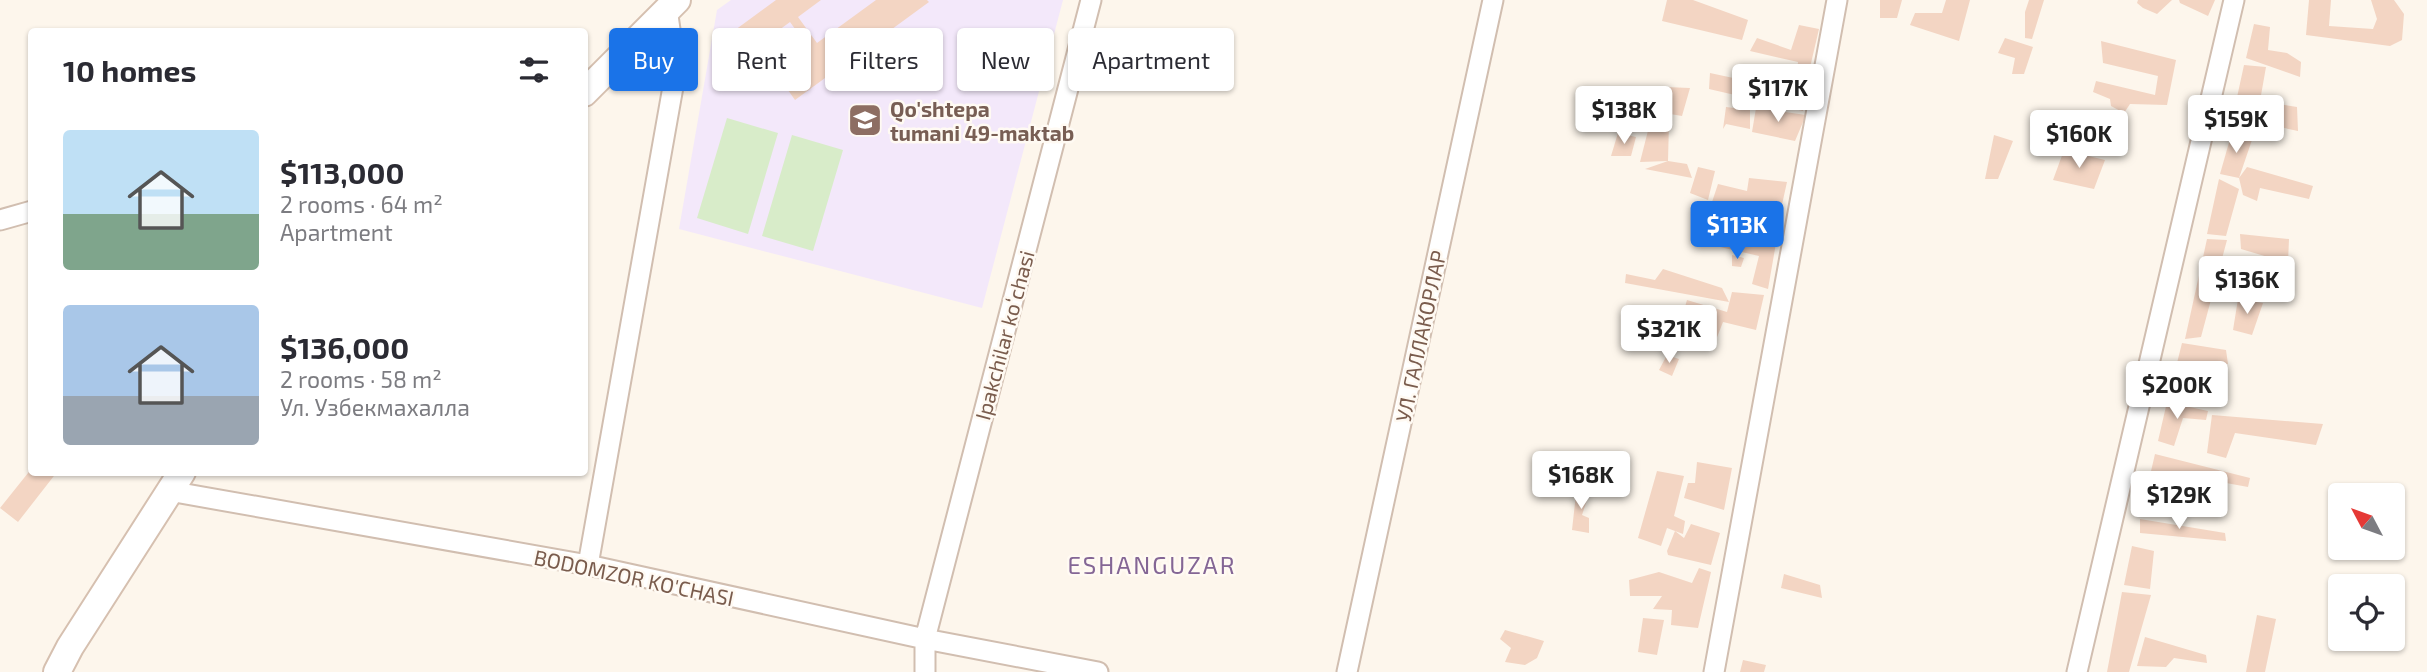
<!DOCTYPE html>
<html lang="en">
<head>
<meta charset="utf-8">
<style>
	:root { --surface:#fff; --page:#f7f7f7; --text:#2b2b33; --muted:#7c7c81; --accent:#1a73e8 }
	body { margin:0; font-family:"Exo 2",sans-serif; background:var(--page); color:var(--text); height:100vh; display:flex; flex-direction:column; font-size:26px; white-space:nowrap }
	* { box-sizing:border-box; margin:0 }
	p { font-size:23px; color:var(--muted) }
	.icon { flex:none; width:38px; height:38px; fill:none; stroke:currentColor; stroke-width:2; stroke-linecap:round; stroke-linejoin:round }
	.map { position:relative; flex:1; overflow:hidden }
	.drawer { position:absolute; left:28px; top:28px; width:560px; height:448px; display:flex; flex-direction:column; background:var(--surface); border-radius:7px; box-shadow:0 2px 5px #0004 }
	.drawer>* { flex:none }
	.banner { position:absolute; left:609px; top:28px; width:665px; height:63px; display:flex; gap:14px }
	.needle { width:46px; rotate:311deg }
	.controls { position:absolute; left:2328px; top:483px; display:grid; gap:14px }
	.controls a { display:grid; place-items:center; width:77px; height:77px; border-radius:7px; background:var(--surface); box-shadow:0 2px 5px #0004; font-size:35px }
	.price { position:absolute; translate:-50% -60px; padding:0 16px; border-radius:7px; background:#fff; color:#222; font-size:23px; line-height:46px; filter:drop-shadow(0 2px 4px #0008) }
	.price::after { content:''; position:absolute; left:50%; top:42px; width:21px; height:16px; margin-left:-10px; background:inherit; clip-path:polygon(0 0,100% 0,50% 100%) }
	.price.active { background:var(--accent); color:#fff }
	ul { padding:0; list-style:none }
	li { display:flex; align-items:center; gap:21px; height:175px; padding:0 35px }
	li span { display:grid; place-items:center; flex:none; width:196px; height:140px; border-radius:7px; color:#555 }
	li>.icon { margin-inline-start:auto }
	span .icon { width:84px; height:84px; fill:#fffc; stroke-width:1 }
	li b { font-size:30px }
	h2 { display:flex; justify-content:space-between; align-items:center; height:84px; padding:0 35px; font-size:30px }
	.tag { padding:0 24px; border-radius:7px; background:var(--surface); box-shadow:0 2px 5px #0004; font-size:24px; line-height:63px }
	.tag.active { background:var(--accent); color:#fff }
	.map>svg:first-child { display:block }
	.education { fill:#f3e8fa }
	.green { fill:#d8ecc9 }
	.building { fill:#f3d5c3 }
	.lines { fill:none; stroke-linecap:round; stroke-linejoin:round }
	.street-casing { stroke:#d1beb0; stroke-width:23 }
	.secondary-casing { stroke:#d6c0b0; stroke-width:30 }
	.street { stroke:#fff; stroke-width:19 }
	.secondary { stroke:#fff; stroke-width:26 }
	.labels { text-anchor:middle; dominant-baseline:central; stroke-width:5; stroke-linejoin:round; paint-order:stroke }
	.education-label { font-size:21px; font-weight:bold; fill:#785e54; stroke:#fffaf3; text-anchor:start }
	.street-label { font-size:21px; fill:#7a5c4d; stroke:#fffaf3 }
	.quarter-label { font-size:24px; letter-spacing:2px; fill:#846695; stroke:#fffaf3 }
</style>
</head>
<body>
<div class="map">
<svg width="2427" height="672" viewBox="0 0 2427 672">
	<rect width="100%" height="100%" fill="#fdf6ec"/>
	<path class="education" d="M731 0H1063L982 308 679 229 717 10Z"/>
	<path class="green" d="M727 118 778 133 748 234 697 218Z
		M792 135 843 150 813 251 762 236Z"/>
	<path class="building" d="M776 0H821L798 17 817 43 876 0H927L929 2 795 100 776 73 809 48 790 22 731 65 716 44Z
		M1667 0H1693L1748 20 1742 40 1662 21Z
		M1880 0H1902L1897 18H1880Z
		M1946 0H1970L1959 41 1910 25 1915 13H1942Z
		M2029 0H2044L2032 39 2025 38V12Z
		M2138 0H2172L2157 14 2143 8 2137 3Z
		M2179 0H2215L2208 16 2180 3Z
		M2309 0H2331L2329 26 2373 29 2377 19 2371 0H2394L2404 14 2402 40 2390 46 2306 35Z
		M2254 24 2270 27 2268 50 2287 53 2301 62 2300 77 2246 58Z
		M1799 25 1819 29 1804 93 1795 89 1798 62 1750 51 1757 38 1791 50Z
		M2005 38 2033 47 2024 74H2012L2015 58 1998 53Z
		M2101 41 2176 60 2167 105 2130 104 2124 113 2111 106 2110 99 2093 92 2096 81 2155 95 2158 76 2103 63Z
		M2244 65 2266 67 2260 101 2297 107 2298 131 2266 124 2257 134 2231 125Z
		M1710 73 1804 93 1803 111 1709 89Z
		M1666 87 1690 88 1682 116 1658 112Z
		M1726 107 1750 110V129L1726 124 1723 129Z
		M1756 108 1806 115 1795 141 1752 132Z
		M1652 115 1669 123 1668 161 1640 162Z
		M2232 132 2253 137 2239 178 2220 174Z
		M1618 133 1636 137 1631 156H1611Z
		M1994 135 2013 141 1998 179H1985Z
		M2064 150 2105 160 2094 189 2053 180Z
		M1668 161 1687 164 1692 178 1645 169Z
		M1698 167 1715 171 1708 200 1690 193Z
		M2247 167 2313 186 2309 199 2260 188 2257 201 2243 195 2239 178Z
		M1749 178 1787 182 1779 218 1712 202 1718 184 1747 191Z
		M2219 179 2239 189 2226 236 2207 234Z
		M1766 223 1779 226 1768 289 1752 284 1759 256 1707 244 1727 233 1763 236Z
		M2240 234 2289 239 2288 263 2241 249Z
		M2207 239 2227 240 2201 337 2185 339Z
		M1732 255 1744 258 1741 267 1732 266Z
		M1663 269 1722 288 1729 302 1625 283 1626 274 1655 280Z
		M1732 292 1764 295 1756 330 1723 322 1712 350 1676 337 1687 300 1727 312Z
		M2238 299 2263 303 2252 335 2233 330Z
		M2182 343 2226 350 2228 364 2200 366 2190 404 2168 399Z
		M1667 355 1679 359 1672 376 1659 370Z
		M2167 402 2208 411 2206 420 2183 418 2174 446 2158 441Z
		M2212 415 2323 424 2316 445 2235 433 2226 458 2207 453Z
		M2155 454 2250 478 2248 487 2177 474 2156 515 2141 514Z
		M1697 462 1732 468 1724 510 1684 498 1688 483H1695Z
		M32 468V472H57L18 522 0 508Z
		M1657 471 1684 476 1674 516 1685 521 1683 534 1667 528 1661 546 1638 538Z
		M1577 485 1590 491 1582 515 1589 518V533L1572 530Z
		M2140 519 2225 533 2226 541 2140 533Z
		M1691 524 1720 533 1711 565 1668 555 1667 551 1675 531 1684 538Z
		M2132 546 2154 551 2150 589 2124 585Z
		M1699 568 1711 572 1698 628 1671 625 1672 610 1653 609 1662 596H1630L1629 580 1659 572 1692 583Z
		M1784 574 1820 585 1822 598 1781 588Z
		M2122 592 2151 595 2129 672H2107Z
		M2257 615 2276 619 2265 672H2246Z
		M1643 618 1664 620 1657 655 1638 652Z
		M1505 630 1544 641 1537 658 1525 665 1505 662 1511 648 1500 639Z
		M2145 637 2206 655 2207 663 2174 658 2166 667 2137 666Z
		M1743 660 1766 665 1764 672H1740Z"/>
	<g class="lines">
		<g class="street-casing">
			<path id="street" d="M0 220 32 211
				M169 491 588 565 925 639 1098 672
				M588 565 676 70 667 9
				M925 672V639L1091 0
				M1347 672 1493 0
				M1714 672 1837 0
				M2077 672 2234 0"/>
		</g>
		<g class="secondary-casing">
			<path id="secondary" d="M584 93 677 0
				M57 672 70 647 182 472"/>
		</g>
		<use href="#street" class="street"/>
		<use href="#secondary" class="secondary"/>
	</g>
	<defs>
		<g id="school-square" transform="scale(1.75)"><rect x="-9" y="-9" width="18" height="18" rx="4" fill="#8d6e63" stroke="#fffaf3"/><path d="M0-5L7-2L0 1L-7-2ZM-4 1L0 2.5L4 1V4Q0 6-4 4Z" fill="#fff"/></g>
	</defs>
	<g fill-rule="evenodd">
		<use href="#school-square" x="865" y="120"/>
	</g>
	<g class="labels">
		<g class="education-label">
			<text x="890" y="108">Qo'shtepa<tspan x="890" dy="24">tumani 49-maktab</tspan></text>
		</g>
		<g class="street-label">
			<text transform="translate(1004 335) rotate(-75)">Ipakchilar koʻchasi</text>
			<text transform="translate(1420 336) rotate(-78)">УЛ. ГАЛЛАКОРЛАР</text>
			<text transform="translate(634 577) rotate(12)">BODOMZOR KO'CHASI</text>
		</g>
		<g class="quarter-label">
			<text x="1152" y="564">ESHANGUZAR</text>
		</g>
	</g>
</svg>
<div class="controls">
<a><svg class="needle" viewBox="-14 -14 28 28"><path d="M0-13l5 13h-10z" fill="#e53935"/><path d="M0 13l5-13h-10z" fill="#7c7c81"/></svg></a>
<a><svg class="icon" aria-label="locate" viewBox="0 0 24 24"><circle cx="12" cy="12" r="6"/><path d="M12 2v4M12 18v4M2 12h4M18 12h4"/></svg></a>
</div>
<b class="price" style="left:1778px;top:124px">$117K</b>
<b class="price" style="left:1624px;top:146px">$138K</b>
<b class="price" style="left:2236px;top:155px">$159K</b>
<b class="price" style="left:2079px;top:170px">$160K</b>
<b class="price active" style="left:1737px;top:261px">$113K</b>
<b class="price" style="left:2247px;top:316px">$136K</b>
<b class="price" style="left:1669px;top:365px">$321K</b>
<b class="price" style="left:2177px;top:421px">$200K</b>
<b class="price" style="left:1581px;top:511px">$168K</b>
<b class="price" style="left:2179px;top:531px">$129K</b>
<div class="banner">
<a class="tag active">Buy</a>
<a class="tag">Rent</a>
<a class="tag">Filters</a>
<a class="tag">New</a>
<a class="tag">Apartment</a>
</div>
<section class="drawer">
<h2>10 homes<svg class="icon" aria-label="filters" viewBox="0 0 24 24"><path d="M4 7h16M4 17h16"/><circle cx="9" cy="7" r="2"/><circle cx="15" cy="17" r="2"/></svg></h2>
<ul>
<li><span style="background:linear-gradient(#bfe0f5 60%,#7fa58c 0)"><svg class="icon" aria-label="home" viewBox="0 0 24 24"><path d="M3 11l9-7 9 7M6 9v11h12V9"/></svg></span><div><b>$113,000</b><p>2 rooms · 64 m²</p><p>Apartment</p></div></li>
<li><span style="background:linear-gradient(#a9c7e8 65%,#9aa5b1 0)"><svg class="icon" aria-label="home" viewBox="0 0 24 24"><path d="M3 11l9-7 9 7M6 9v11h12V9"/></svg></span><div><b>$136,000</b><p>2 rooms · 58 m²</p><p>Ул. Узбекмахалла</p></div></li>
</ul>
</section>
</div>
</body>
</html>
